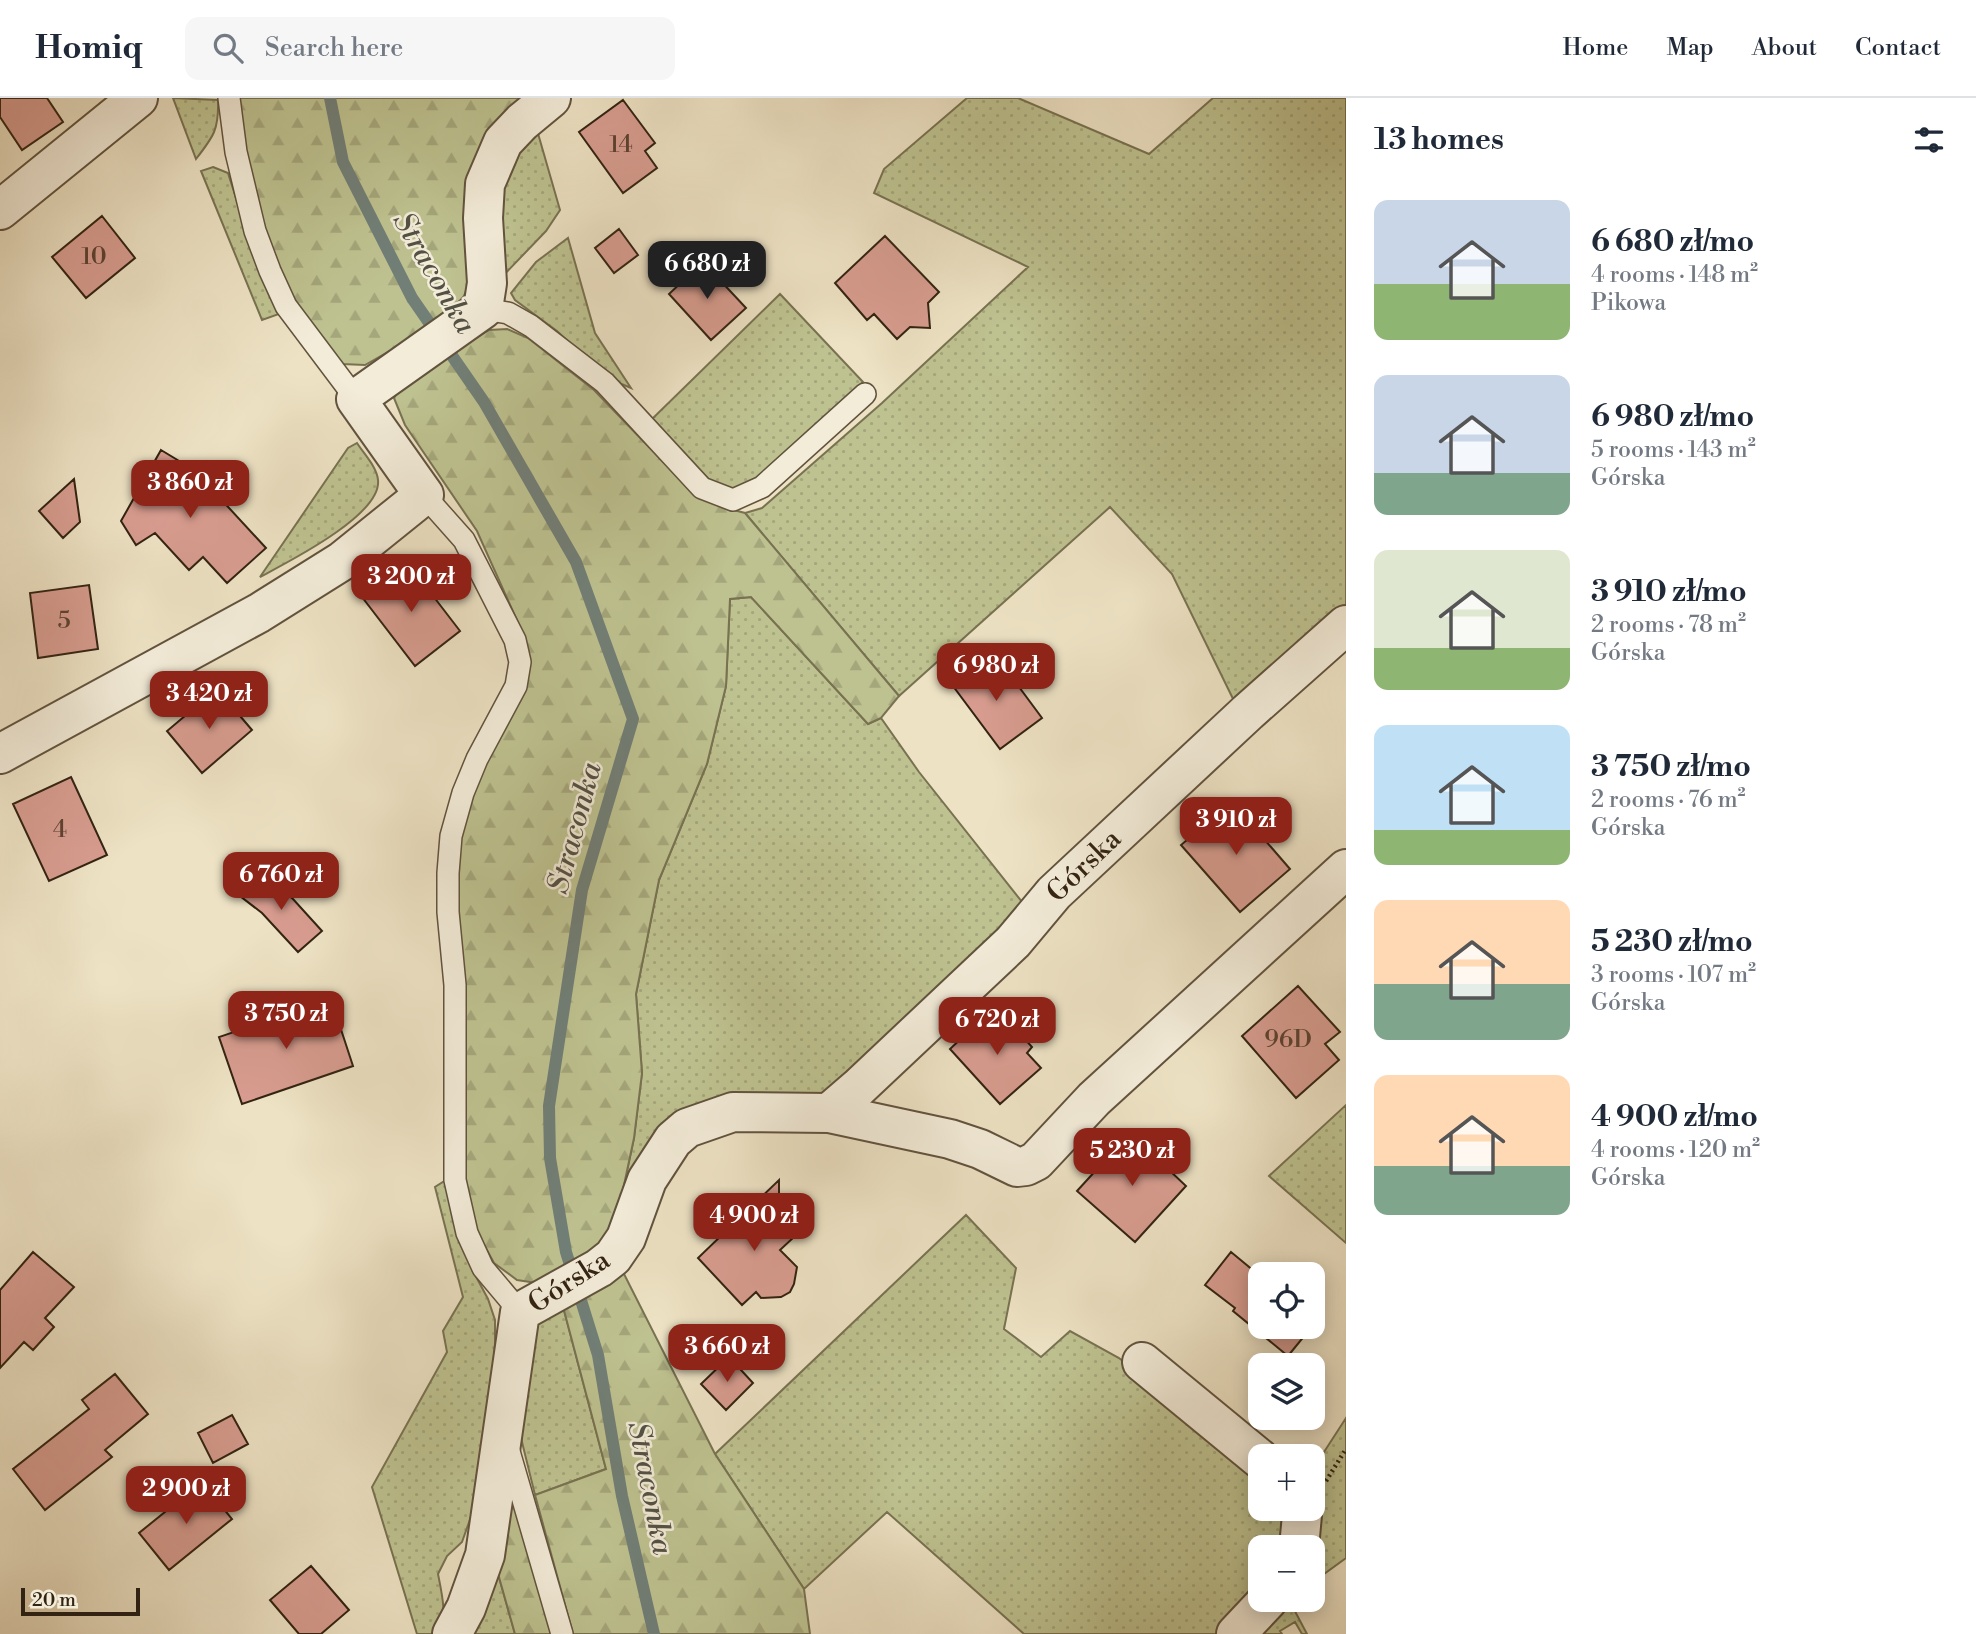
<!DOCTYPE html>
<html lang="en">
<head>
<meta charset="utf-8">
<style>
	:root { --surface:#fff; --page:#f6f6f7; --text:#1f2937; --muted:#747a83; --line:#e0e1e3; --accent:#8f2418 }
	body { margin:0; font-family:"Libre Bodoni",serif; background:var(--page); color:var(--text); height:100vh; display:flex; flex-direction:column; font-size:26px; white-space:nowrap }
	* { box-sizing:border-box; margin:0 }
	p { font-size:23px; color:var(--muted) }
	.icon { flex:none; width:38px; height:38px; fill:none; stroke:currentColor; stroke-width:2; stroke-linecap:round; stroke-linejoin:round }
	.map { position:relative; flex:1; overflow:hidden }
	.side { display:flex; flex-direction:column; background:var(--surface); width:630px }
	.side>* { flex:none }
	.buttons { position:absolute; left:1248px; top:1164px; display:grid; gap:14px }
	.buttons a { display:grid; place-items:center; width:77px; height:77px; border-radius:14px; background:var(--surface); box-shadow:0 4px 18px #0003; font-size:35px }
	.scale { position:absolute; left:21px; bottom:18px; width:119px; box-sizing:border-box; padding-left:7px; border:4px solid #332312; border-top:0; font-size:19px; line-height:24px; white-space:nowrap; color:#332312; -webkit-text-stroke:5px #f3ecd9; paint-order:stroke }
	.price { position:absolute; translate:-50% -60px; padding:0 16px; border-radius:14px; background:var(--accent); color:#fff; font-size:23px; line-height:46px; filter:drop-shadow(0 2px 4px #0008) }
	.price::after { content:''; position:absolute; left:50%; top:42px; width:21px; height:16px; margin-left:-10px; background:inherit; clip-path:polygon(0 0,100% 0,50% 100%) }
	.price.on { background:#222; color:#fff }
	ul { padding:0; list-style:none }
	li { display:flex; align-items:center; gap:21px; height:175px; padding:0 28px }
	li span { display:grid; place-items:center; flex:none; width:196px; height:140px; border-radius:14px; color:#555 }
	li>.icon { margin-inline-start:auto }
	span .icon { width:84px; height:84px; fill:#fffc; stroke-width:1 }
	li b { font-size:30px }
	h2 { display:flex; justify-content:space-between; align-items:center; height:84px; padding:0 28px; font-size:30px }
	header { display:flex; align-items:center; gap:42px; box-sizing:border-box; height:98px; padding:0 35px; background:var(--surface); border-bottom:2px solid var(--line) }
	header strong { font-size:33px }
	nav { display:flex; gap:38px; margin-inline-start:auto; font-size:24px }
	.search { width:490px; height:63px; background:var(--page); display:flex; align-items:center; gap:18px; box-sizing:border-box; padding:0 24px; border-radius:14px; color:var(--muted); font-size:26px }
	main { display:flex; flex:1; min-height:0 }
	.map>svg:first-child { display:block }
	.grass { fill:url(#grass-dots); stroke:#787251; stroke-width:2 }
	.forest { fill:url(#forest-firs); stroke:#787251; stroke-width:2 }
	.lines { fill:none; stroke-linecap:round; stroke-linejoin:round }
	.stream { stroke:#717f77; stroke-width:12 }
	.building { fill:#d79c8f; stroke:#332312; stroke-width:2 }
	.lane-casing { stroke:#62533e; stroke-width:24 }
	.street-casing { stroke:#62533e; stroke-width:42 }
	.path { stroke:#332312; stroke-width:4.5; stroke-dasharray:2 3.5; stroke-linecap:butt }
	.lane { stroke:#f3ecd9; stroke-width:21 }
	.street { stroke:#f3ecd9; stroke-width:38 }
	.labels { text-anchor:middle; dominant-baseline:central; stroke-width:5; stroke-linejoin:round; paint-order:stroke }
	.number-label { font-size:24px; fill:#5c4131 }
	.street-label { font-size:28px; fill:#332312; stroke:#f3ecd9 }
	.water-label { font-size:30px; font-style:italic; fill:#525144; stroke:#f3ecd9 }
</style>
</head>
<body>
<header>
<strong>Homiq</strong>
<div class="search"><svg class="icon" aria-label="search" viewBox="0 0 24 24"><circle cx="10" cy="10" r="6"/><path d="M15 15l6 6"/></svg>Search here</div>
<nav><a>Home</a><a>Map</a><a>About</a><a>Contact</a></nav>
</header>
<main>
<div class="map">
<svg width="1346" height="1536" viewBox="0 0 1346 1536">
	<defs>
		<pattern id="grass-dots" width="8" height="8" patternUnits="userSpaceOnUse" patternTransform="scale(1.75)"><rect width="8" height="8" fill="#bec290"/><path d="M2 2h.1M6 6h.1" fill="none" stroke="#a4a67b" stroke-width="1.8" stroke-linecap="round"/></pattern>
		<pattern id="forest-firs" width="22" height="20" patternUnits="userSpaceOnUse" patternTransform="scale(1.75)"><rect width="22" height="20" fill="#bec290"/><path d="M5 1l3.5 6h-7zM16 11l3.5 6h-7z" fill="#a4a67b"/></pattern>
	</defs>
	<rect width="100%" height="100%" fill="#ede2c4"/>
	<filter id="stains"><feTurbulence type="fractalNoise" baseFrequency=".00286" numOctaves="4"/><feColorMatrix values="0 0 0 0 .2 0 0 0 0 .09 0 0 0 0 .02 0 0 0 .5 -.17"/></filter>
	<radialGradient id="worn" r=".72"><stop offset=".6" stop-color="#630" stop-opacity="0"/><stop offset="1" stop-color="#630" stop-opacity=".3"/></radialGradient>
	<path class="grass" d="M173 0 218 2C219 31 214 38 196 61Z
		M967 0H1018L1149 56 1213 0H1346V514L1238 611 1172 476 1110 409 899 598 745 415 762 410 882 305 1028 169 874 95 884 71Z
		M535 25 560 112 546 133 500 181 495 88Z
		M213 69 228 75 249 141 279 216 262 222 201 73Z
		M568 140 595 235 631 290 607 280 557 233 515 202 511 195 536 164Z
		M780 196 863 284 761 380 740 394 717 390 651 322Z
		M357 345C364 356 377 369 378 382 382 417 288 464 260 479L348 350Z
		M751 499 868 626 881 620 919 674 1026 809 821 1000 686 1011 667 1021 643 1052 614 1134 634 1040 642 975 636 896 659 782 707 666 726 588 730 501Z
		M1346 1007V1145L1269 1078Z
		M446 1082 473 1173 488 1201 495 1222V1246L483 1385 462 1444 447 1458 438 1476C442 1496 447 1517 440 1536H417L372 1389 447 1254 443 1233 463 1199 435 1089Z
		M966 1117 1016 1170 1004 1231 1041 1259 1070 1233 1119 1260 1260 1373V1410L1287 1411 1290 1449H1260V1495L1222 1536H1024L887 1414 804 1491 715 1356Z
		M561 1201 606 1371 535 1397 521 1340 534 1228Z
		M1346 1320V1460L1313 1484V1371Z
		M495 1465 515 1536H466Z
		M1278 1502H1289L1307 1536H1302L1295 1524 1280 1533 1282 1536H1246Z"/>
	<path class="forest" d="M239 0H538L518 17 473 176 464 198 444 222 365 267 342 266 295 205 263 132 246 53Z
		M507 231 528 240 594 292 695 397 722 409 745 415 899 598 881 620 868 626 751 499 730 501 726 588 707 666 659 782 636 896 642 975 634 1040 614 1134 600 1157 543 1186 517 1182 494 1165 476 1132 462 1081 456 812 459 743 470 698 524 538 477 433 405 327 394 300 404 285 489 232Z
		M622 1172 715 1356 804 1491 810 1536H573L535 1397 606 1371 561 1201Z
		M514 1392 551 1536H515L495 1465Z"/>
	<g class="lines">
		<path class="stream" d="M330 0 343 64 412 200 484 304 576 464 633 621 582 792 549 1008 550 1060 566 1154 598 1257 622 1398 654 1536"/>
	</g>
	<path class="building" d="M0 0H47L63 24 22 52 0 19Z
		M623 2 655 45 645 53 657 70 623 95 579 34Z
		M102 118 135 160 86 200 52 159Z
		M619 131 638 157 614 175 595 150Z
		M885 138 939 194 928 205 930 230 910 229 897 241 874 216 867 222 835 185Z
		M703 164 746 210 711 242 669 196Z
		M161 352 194 372 266 450 227 485 203 459 189 472 155 435 136 447 121 423Z
		M74 381 80 424 63 440 39 413Z
		M407 464 460 533 415 568 362 499Z
		M89 487 98 551 38 560 30 495Z
		M981 562 996 583 1008 574 1042 620 1000 651 950 584Z
		M217 591 252 632 202 675 167 633Z
		M71 679 107 757 49 783 13 706Z
		M1232 704 1290 771 1240 814 1181 747Z
		M260 774 293 801 322 833 298 854 262 815 240 798Z
		M1298 888 1340 934 1325 946 1339 962 1296 1000 1242 938Z
		M331 901 353 968 242 1006 219 939Z
		M987 916 1002 930 1009 923 1032 949 1027 955 1041 970 1000 1006 950 951Z
		M1130 1035 1186 1088 1135 1144 1077 1093Z
		M779 1082V1123L794 1139 780 1152 797 1169 794 1186 790 1194 781 1199 761 1200 756 1194 742 1207 698 1160Z
		M33 1154 74 1189 45 1220 54 1229 33 1252 24 1244 0 1270V1192Z
		M1231 1154 1260 1178V1228H1312V1203L1317 1207 1319 1236 1305 1237 1288 1258 1233 1213 1235 1210 1205 1187Z
		M729 1259 753 1285 726 1312 701 1286Z
		M115 1276 148 1316 105 1352 112 1359 45 1412 13 1371 89 1311 82 1302Z
		M232 1317 248 1346 213 1365 198 1335Z
		M202 1384 232 1421 169 1472 139 1435Z
		M311 1468 349 1512 321 1536H299L270 1502Z"/>
	<g class="lines">
		<g class="lane-casing">
			<path id="lane" d="M229 0 236 54 255 133 270 173 286 208 356 301
				M483 211 508 215 531 228 605 285 702 390 733 402 762 389 865 296
				M424 397 464 442 515 542 520 564 516 588 477 661 463 695 451 738 448 775V814L455 887V1082L467 1135 483 1170 520 1214
				M508 1350 562 1536"/>
		</g>
		<g class="street-casing">
			<path id="street" d="M0 112 138 0
				M0 656 259 515 342 463 424 397 356 301 483 211 487 185 483 120 485 86 503 44 522 24 551 0
				M829 1015 858 990 1013 844 1054 795 1248 614 1346 527
				M1142 1264 1260 1361
				M1299 1449 1302 1417 1300 1410
				M452 1536 466 1510 485 1457 520 1214 599 1170 613 1159 626 1140 647 1082 673 1042 687 1030 733 1014 829 1015 950 1041 980 1051 1017 1069 1026 1068 1036 1063 1094 1001 1346 771
				M1236 1536 1268 1502"/>
		</g>
		<path class="path" d="M1326 1383 1346 1351"/>
		<use href="#lane" class="lane"/>
		<use href="#street" class="street"/>
	</g>
	<g class="labels">
		<g class="number-label">
			<text x="621" y="47">14</text>
			<text x="94" y="159">10</text>
			<text x="64" y="523">5</text>
			<text x="60" y="732">4</text>
			<text x="1288" y="942">96D</text>
		</g>
		<g class="street-label">
			<text transform="translate(1084 768) rotate(-44)">Górska</text>
			<text transform="translate(569 1184) rotate(-33)">Górska</text>
		</g>
		<g class="water-label">
			<text transform="translate(434 175) rotate(60)">Straconka</text>
			<text transform="translate(575 730) rotate(-75)">Straconka</text>
			<text transform="translate(650 1390) rotate(79)">Straconka</text>
		</g>
	</g>
	<rect width="100%" height="100%" filter="url(#stains)"/>
	<rect width="100%" height="100%" fill="url(#worn)"/>
</svg>
<div class="buttons">
<a><svg class="icon" aria-label="locate" viewBox="0 0 24 24"><circle cx="12" cy="12" r="6"/><path d="M12 2v4M12 18v4M2 12h4M18 12h4"/></svg></a>
<a><svg class="icon" aria-label="layers" viewBox="0 0 24 24"><path d="M12 4l9 5-9 5-9-5zM3 14l9 5 9-5"/></svg></a>
<a>+</a>
<a>−</a>
</div>
<div class="scale">20 m</div>
<b class="price on" style="left:707px;top:203px">6 680 zł</b>
<b class="price" style="left:190px;top:422px">3 860 zł</b>
<b class="price" style="left:411px;top:516px">3 200 zł</b>
<b class="price" style="left:996px;top:605px">6 980 zł</b>
<b class="price" style="left:209px;top:633px">3 420 zł</b>
<b class="price" style="left:1236px;top:759px">3 910 zł</b>
<b class="price" style="left:281px;top:814px">6 760 zł</b>
<b class="price" style="left:286px;top:953px">3 750 zł</b>
<b class="price" style="left:997px;top:959px">6 720 zł</b>
<b class="price" style="left:1132px;top:1090px">5 230 zł</b>
<b class="price" style="left:754px;top:1155px">4 900 zł</b>
<b class="price" style="left:727px;top:1286px">3 660 zł</b>
<b class="price" style="left:186px;top:1428px">2 900 zł</b>
</div>
<section class="side">
<h2>13 homes<svg class="icon" aria-label="filters" viewBox="0 0 24 24"><path d="M4 7h16M4 17h16"/><circle cx="9" cy="7" r="2"/><circle cx="15" cy="17" r="2"/></svg></h2>
<ul>
<li><span style="background:linear-gradient(#c9d6e8 60%,#8fb573 0)"><svg class="icon" aria-label="home" viewBox="0 0 24 24"><path d="M3 11l9-7 9 7M6 9v11h12V9"/></svg></span><div><b>6 680 zł/mo</b><p>4 rooms · 148 m²</p><p>Pikowa</p></div></li>
<li><span style="background:linear-gradient(#c9d6e8 70%,#7fa58c 0)"><svg class="icon" aria-label="home" viewBox="0 0 24 24"><path d="M3 11l9-7 9 7M6 9v11h12V9"/></svg></span><div><b>6 980 zł/mo</b><p>5 rooms · 143 m²</p><p>Górska</p></div></li>
<li><span style="background:linear-gradient(#dfe7d0 70%,#8fb573 0)"><svg class="icon" aria-label="home" viewBox="0 0 24 24"><path d="M3 11l9-7 9 7M6 9v11h12V9"/></svg></span><div><b>3 910 zł/mo</b><p>2 rooms · 78 m²</p><p>Górska</p></div></li>
<li><span style="background:linear-gradient(#bfe0f5 75%,#8fb573 0)"><svg class="icon" aria-label="home" viewBox="0 0 24 24"><path d="M3 11l9-7 9 7M6 9v11h12V9"/></svg></span><div><b>3 750 zł/mo</b><p>2 rooms · 76 m²</p><p>Górska</p></div></li>
<li><span style="background:linear-gradient(#ffd9b3 60%,#7fa58c 0)"><svg class="icon" aria-label="home" viewBox="0 0 24 24"><path d="M3 11l9-7 9 7M6 9v11h12V9"/></svg></span><div><b>5 230 zł/mo</b><p>3 rooms · 107 m²</p><p>Górska</p></div></li>
<li><span style="background:linear-gradient(#ffd9b3 65%,#7fa58c 0)"><svg class="icon" aria-label="home" viewBox="0 0 24 24"><path d="M3 11l9-7 9 7M6 9v11h12V9"/></svg></span><div><b>4 900 zł/mo</b><p>4 rooms · 120 m²</p><p>Górska</p></div></li>
</ul>
</section>
</main>
</body>
</html>
